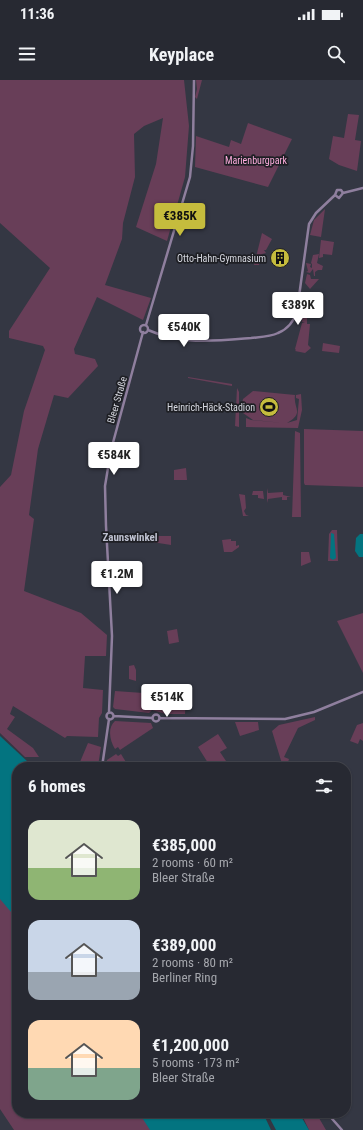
<!DOCTYPE html>
<html lang="en">
<head>
<meta charset="utf-8">
<style>
	:root { --surface:#272932; --page:#2f313a; --text:#f1f3f6; --muted:#a4a6ac; --line:#43454d; --accent:#c5bc3d }
	body { margin:0; font-family:"Roboto Condensed",sans-serif; background:var(--page); color:var(--text); height:100vh; display:flex; flex-direction:column; font-size:15px; white-space:nowrap }
	* { box-sizing:border-box; margin:0 }
	p { font-size:13px; color:var(--muted) }
	.icon { flex:none; width:22px; height:22px; fill:none; stroke:currentColor; stroke-width:2; stroke-linecap:round; stroke-linejoin:round }
	.map { position:relative; flex:1; overflow:hidden }
	.details { position:absolute; left:12px; top:682px; width:339px; height:356px; display:flex; flex-direction:column; background:var(--surface); border-radius:16px; box-shadow:0 1px 3px #0004,0 0 0 1px var(--line) }
	.details>* { flex:none }
	.price { position:absolute; translate:-50% -34px; padding:0 9px; border-radius:4px; background:#fff; color:#222; font-size:13px; line-height:26px; filter:drop-shadow(0 1px 2px #0008) }
	.price::after { content:''; position:absolute; left:50%; top:24px; width:12px; height:9px; margin-left:-6px; background:inherit; clip-path:polygon(0 0,100% 0,50% 100%) }
	.price.active { background:var(--accent); color:#111 }
	ul { padding:0; list-style:none }
	li { display:flex; align-items:center; gap:12px; height:100px; padding:0 16px }
	li span { display:grid; place-items:center; flex:none; width:112px; height:80px; border-radius:12px; color:#555 }
	li>.icon { margin-inline-start:auto }
	span .icon { width:48px; height:48px; fill:#fffc; stroke-width:1 }
	li b { font-size:17px }
	h2 { display:flex; justify-content:space-between; align-items:center; height:48px; padding:0 16px; font-size:17px }
	.status { display:flex; justify-content:space-between; align-items:center; height:28px; padding:0 20px; background:var(--surface); direction:ltr }
	.status svg { height:11px; fill:currentColor }
	header { display:flex; justify-content:space-between; align-items:center; height:52px; padding:0 16px; background:var(--surface); font-size:18px; font-weight:700 }
	.map>svg:first-child { display:block }
	.green { fill:#683e58 }
	.water { fill:#037480 }
	.lines { fill:none; stroke-linecap:round; stroke-linejoin:round }
	.minor { stroke:#8f7f9e; stroke-width:2.5 }
	.labels { text-anchor:middle; dominant-baseline:central; stroke-width:3.5; stroke-linejoin:round; paint-order:stroke }
	.park-label { font-size:10px; fill:#fcacdc; stroke:#1e1f24 }
	.poi-label { font-size:10px; fill:#d6d8e0; stroke:#1e1f24; text-anchor:end }
	.street-label { font-size:10px; fill:#d6d8e0; stroke:#1e1f24 }
	.neighbourhood-label { font-size:11px; font-weight:bold; fill:#bfc2d1; stroke:#1e1f24 }
</style>
</head>
<body>
<div class="status"><b>11:36</b><svg viewBox="0 0 49 12"><path d="M0 12V9h3v3zM5 12V6h3v6zM10 12V3h3v9zM15 12V0h3v12zM26 1h20v11H26zM47 4h2v5h-2z"/></svg></div>
<header><svg class="icon" aria-label="menu" viewBox="0 0 24 24"><path d="M4 6h16M4 12h16M4 18h16"/></svg>Keyplace<svg class="icon" aria-label="search" viewBox="0 0 24 24"><circle cx="10" cy="10" r="6"/><path d="M15 15l6 6"/></svg></header>
<div class="map">
<svg width="363" height="1050" viewBox="0 0 363 1050">
	<rect width="100%" height="100%" fill="#343743"/>
	<path class="green" d="M0 0H184L189 46 185 97 167 161 136 147 156 84 163 38 144 46 134 54 135 97 123 143 122 159 105 205 151 218 143 240 97 217 74 269 75 274 95 279 98 286 68 318 54 315 38 369 29 435 34 439 24 511 81 533 107 555 106 576H85L83 608 103 610 102 633 99 638 98 657 67 656 65 658 13 626 10 634 15 637 7 649 33 668 39 677H25L0 653V407L11 395 24 331 45 270 43 266 9 258V251L50 188 0 143Z
		M196 0H202L197 19 195 17 197 9Z
		M348 34 359 35 355 60 361 61 357 91 339 85 329 79 333 56 344 58Z
		M248 43 292 59 268 107 195 87 196 56 229 67 231 60 241 64Z
		M325 129 321 157 310 155 314 140Z
		M262 153 272 159 266 170H264L266 173 262 174 259 185H254Z
		M321 160 334 162 332 175 323 174V177L319 178Z
		M319 174 317 183 323 186 322 190H318L315 192V196H314L313 189 310 193 306 192 308 191 306 183 311 184 310 187 312 188V184L311 183 313 175Z
		M307 194 310 195 311 199H319L310 209 305 203Z
		M303 232 307 233V244H310L308 265 311 268 305 273 295 271 296 270 295 269 302 243H305L302 242Z
		M323 263 340 266 339 273 322 271Z
		M188 297 232 304V306L188 298Z
		M237 308 239 312V347L235 346Z
		M253 311 295 315C293 329 305 332 287 343L297 340 299 319 296 318V315L301 314 302 330 298 348 246 347V338L251 340 283 343 253 340 243 333 241 328 243 319Z
		M304 349 363 351V407L305 405 304 403Z
		M295 351 300 353 301 437H292Z
		M186 388 187 400H174V390Z
		M267 408 268 413 283 412V415L291 417H287V420H282V417L268 419 267 423Z
		M253 411H263L264 419 258 418V415H252Z
		M239 414 245 415 246 428 244 431 246 435 249 436H243Z
		M332 450H337L338 481H328L329 454Z
		M152 456H171V465L152 462Z
		M231 459V461H236V466L239 465V467L232 472H224L222 460Z
		M301 472H309L311 482 301 486Z
		M363 533V593L337 541Z
		M177 549 179 562 169 564 167 551Z
		M134 585 136 590V601L129 599V586Z
		M115 611 186 616 185 634H166L152 630 149 633 115 629 113 627Z
		M315 637V640L298 648 284 677 289 679 288 682 299 687H283L272 651 279 645Z
		M115 641 151 643 153 648 120 670 118 667 115 669C110 661 107 648 115 641Z
		M235 642H258L259 650 240 656Z
		M363 643V661L360 659 358 664 350 661 357 645Z
		M218 654 227 668 220 672 230 687H208V683L198 667Z
		M88 663 101 667 98 686 83 684 80 682Z
		M116 674 118 676 121 674 129 687H106L107 680Z
		M0 732 17 749V1033H207L216 1050H14L0 1029Z
		M301 1033H319V1038L326 1050H309Z"/>
	<path class="water" d="M331 453 334 454 336 478 333 480 330 478Z
		M360 454H363V477H359L355 471 356 458Z
		M0 656 28 682V687H17V839L0 819Z
		M139 1033H263L271 1050H150Z
		M267 1033H299L309 1050H276Z"/>
	<g class="lines">
		<path class="minor" d="M343 113 363 108
			M335 115 337 110H341L343 113
			M335 115 339 118 343 113
			M146 245 190 97 193 66 194 0
			M140 249a4 4 0 1 1 8 0a4 4 0 1 1-8 0Z
			M148 250C182 265 215 261 251 258 260 257 270 257 278 253 288 249 294 241 297 231L309 144 316 133 335 115
			M109 632 112 556 106 446 105 406 111 370 143 252
			M106.5 636a3.5 3.5 0 1 1 7 0a3.5 3.5 0 1 1-7 0Z
			M152.5 638a3.5 3.5 0 1 1 7 0a3.5 3.5 0 1 1-7 0Z
			M114 636 152 638
			M160 638 285 639 314 632 363 612
			M102 687 109 639
			M327 1033 342 1050"/>
	</g>
	<defs>
		<g id="building-disc" transform="scale(1)"><circle r="9.5" fill="#c5bc3d" stroke="#1e1f24"/><path d="M-4-6H4V6H1V3H-1V6H-4ZM-2.5-4.3h1.7v1.8h-1.7ZM.8-4.3h1.7v1.8H.8ZM-2.5-1h1.7V.8h-1.7ZM.8-1h1.7V.8H.8Z" fill="#111"/></g>
		<g id="stadium-disc" transform="scale(1)"><circle r="9.5" fill="#c5bc3d" stroke="#1e1f24"/><path d="M0-5a6.5 5 0 1 0 0 10a6.5 5 0 1 0 0-10ZM-3.5-1.8h7v3.6h-7Z" fill="#111"/></g>
	</defs>
	<g fill-rule="evenodd">
		<use href="#building-disc" x="280" y="178"/>
		<use href="#stadium-disc" x="269" y="327"/>
	</g>
	<g class="labels">
		<g class="park-label">
			<text x="256" y="80">Marienburgpark</text>
		</g>
		<g class="poi-label">
			<text x="266" y="178">Otto-Hahn-Gymnasium</text>
			<text x="255" y="327">Heinrich-Häck-Stadion</text>
		</g>
		<g class="street-label">
			<text transform="translate(117 320) rotate(-74)">Bleer Straße</text>
		</g>
		<g class="neighbourhood-label">
			<text x="130" y="457">Zaunswinkel</text>
		</g>
	</g>
</svg>
<b class="price active" style="left:180px;top:157px">€385K</b>
<b class="price" style="left:298px;top:246px">€389K</b>
<b class="price" style="left:184px;top:268px">€540K</b>
<b class="price" style="left:114px;top:396px">€584K</b>
<b class="price" style="left:117px;top:515px">€1.2M</b>
<b class="price" style="left:167px;top:638px">€514K</b>
<section class="details">
<h2>6 homes<svg class="icon" aria-label="filters" viewBox="0 0 24 24"><path d="M4 7h16M4 17h16"/><circle cx="9" cy="7" r="2"/><circle cx="15" cy="17" r="2"/></svg></h2>
<ul>
<li><span style="background:linear-gradient(#dfe7d0 60%,#8fb573 0)"><svg class="icon" aria-label="home" viewBox="0 0 24 24"><path d="M3 11l9-7 9 7M6 9v11h12V9"/></svg></span><div><b>€385,000</b><p>2 rooms · 60 m²</p><p>Bleer Straße</p></div></li>
<li><span style="background:linear-gradient(#c9d6e8 65%,#9aa5b1 0)"><svg class="icon" aria-label="home" viewBox="0 0 24 24"><path d="M3 11l9-7 9 7M6 9v11h12V9"/></svg></span><div><b>€389,000</b><p>2 rooms · 80 m²</p><p>Berliner Ring</p></div></li>
<li><span style="background:linear-gradient(#ffd9b3 60%,#7fa58c 0)"><svg class="icon" aria-label="home" viewBox="0 0 24 24"><path d="M3 11l9-7 9 7M6 9v11h12V9"/></svg></span><div><b>€1,200,000</b><p>5 rooms · 173 m²</p><p>Bleer Straße</p></div></li>
</ul>
</section>
</div>
</body>
</html>
